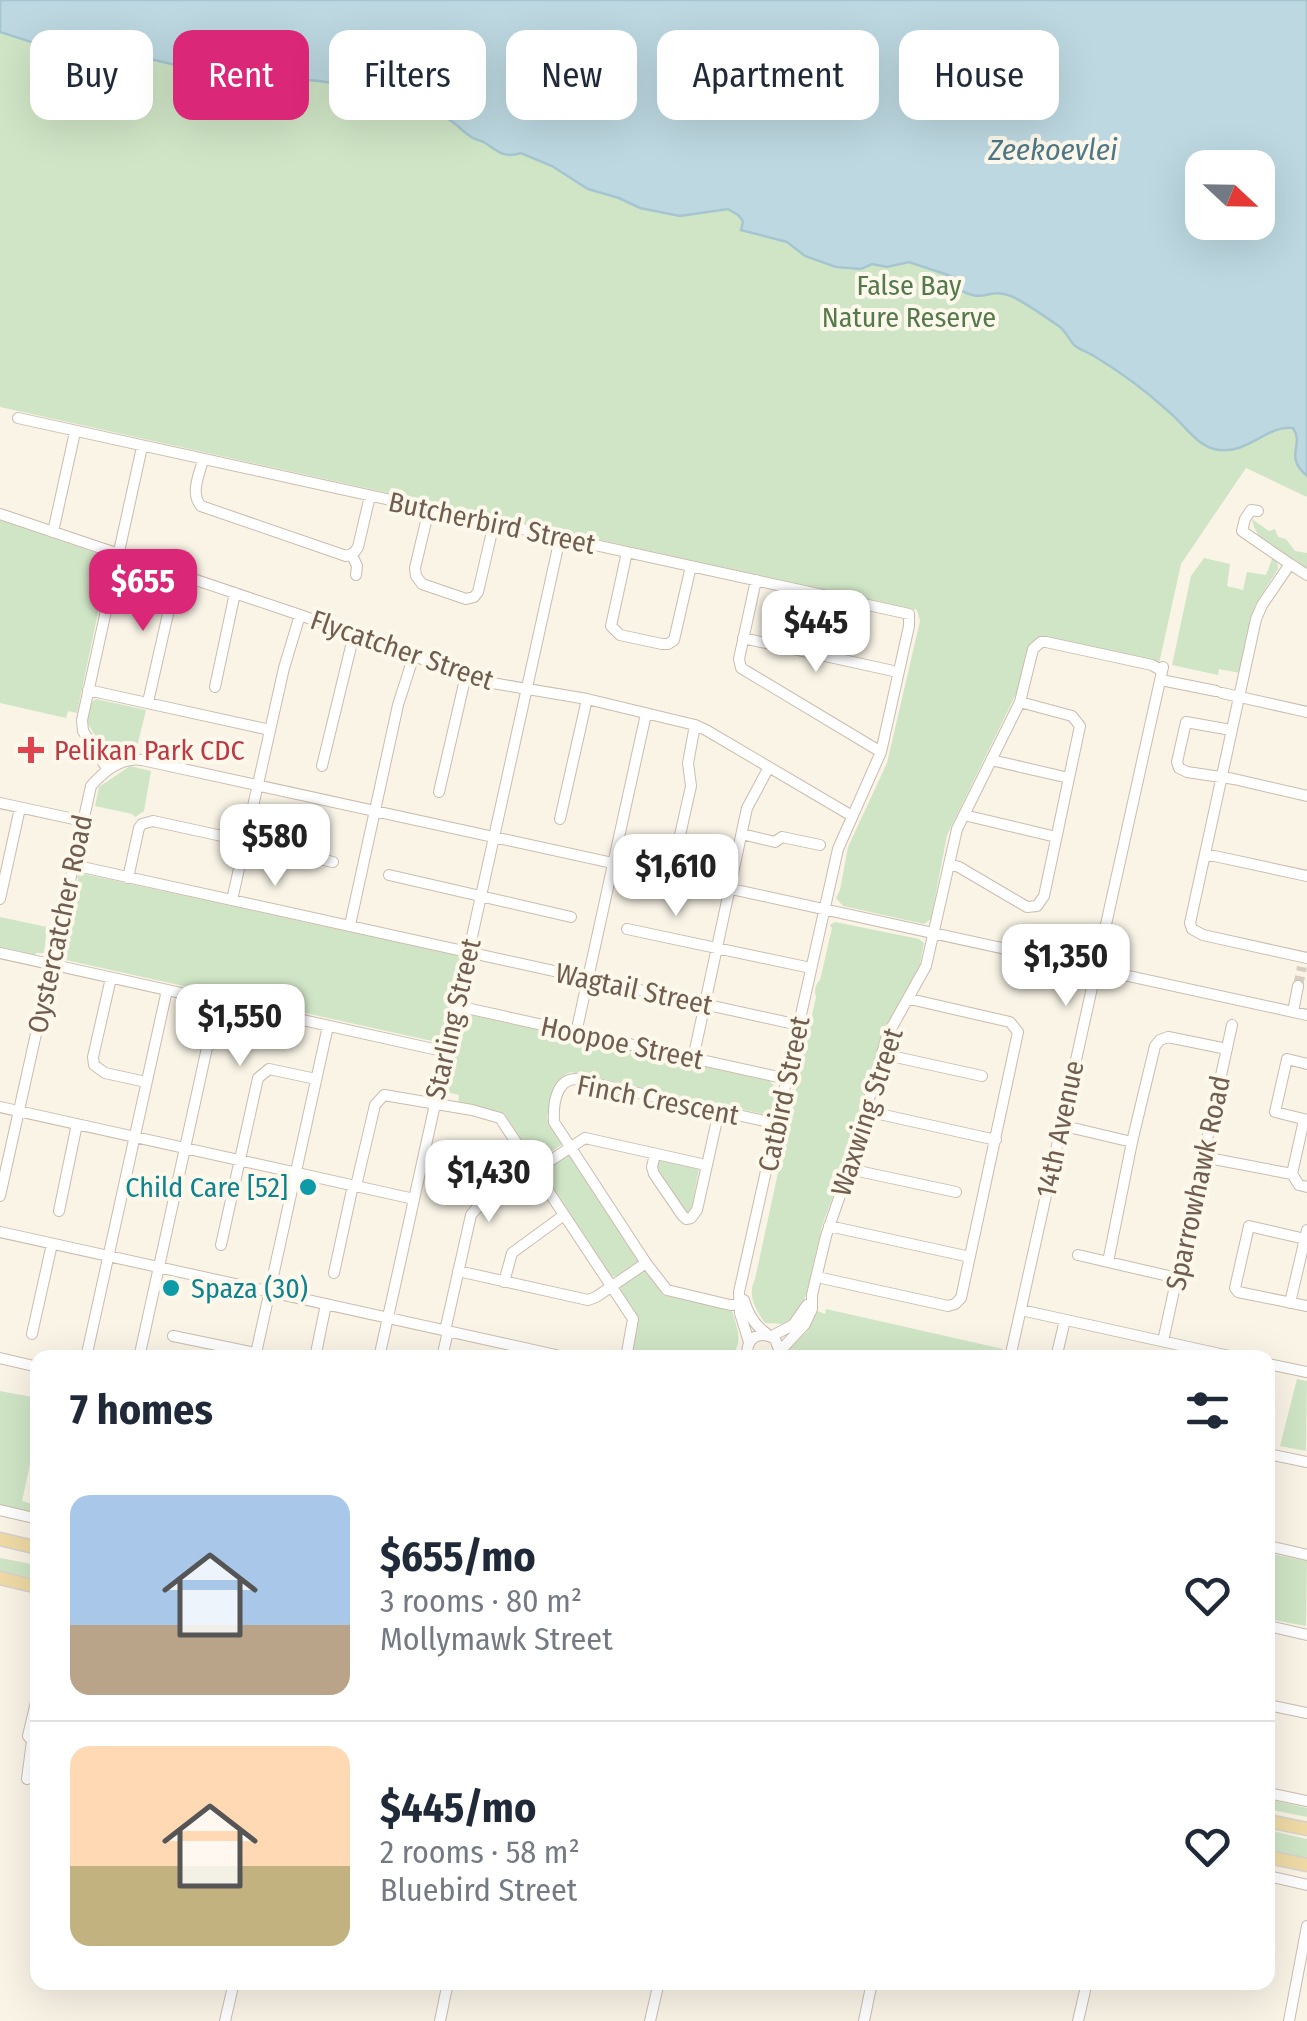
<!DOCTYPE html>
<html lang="en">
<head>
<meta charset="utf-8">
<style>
	:root { --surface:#fff; --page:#f6f6f7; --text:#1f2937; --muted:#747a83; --line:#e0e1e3; --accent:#db2777 }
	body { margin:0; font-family:"Fira Sans Condensed",sans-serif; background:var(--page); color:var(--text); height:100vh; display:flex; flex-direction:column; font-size:38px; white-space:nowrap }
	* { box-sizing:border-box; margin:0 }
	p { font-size:32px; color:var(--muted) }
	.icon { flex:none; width:55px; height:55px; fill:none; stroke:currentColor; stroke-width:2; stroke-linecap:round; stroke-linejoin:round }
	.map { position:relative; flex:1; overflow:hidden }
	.panel { position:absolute; left:30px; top:1350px; width:1245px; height:640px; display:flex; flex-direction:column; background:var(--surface); border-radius:20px; box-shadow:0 10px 40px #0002 }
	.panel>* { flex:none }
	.banner { position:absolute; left:30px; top:30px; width:1248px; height:90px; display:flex; gap:20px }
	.needle { width:65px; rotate:112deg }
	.tools { position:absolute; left:1185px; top:150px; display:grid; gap:20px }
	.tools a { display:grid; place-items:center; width:90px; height:90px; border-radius:20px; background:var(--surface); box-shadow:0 10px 40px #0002; font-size:50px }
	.price { position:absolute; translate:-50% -85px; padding:0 22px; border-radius:20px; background:#fff; color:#222; font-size:32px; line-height:65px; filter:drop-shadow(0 2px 5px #0008) }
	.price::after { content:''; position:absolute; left:50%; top:60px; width:30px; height:22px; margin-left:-15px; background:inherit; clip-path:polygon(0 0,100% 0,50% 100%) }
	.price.selected { background:var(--accent); color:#fff }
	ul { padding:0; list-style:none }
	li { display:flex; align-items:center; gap:30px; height:250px; padding:0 40px }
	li+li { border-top:2px solid var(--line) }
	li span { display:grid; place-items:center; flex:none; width:280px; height:200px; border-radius:20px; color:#555 }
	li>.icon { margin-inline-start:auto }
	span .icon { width:120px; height:120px; fill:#fffc; stroke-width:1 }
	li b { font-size:42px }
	h2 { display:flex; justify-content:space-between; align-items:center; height:120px; padding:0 40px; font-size:42px }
	.chip { padding:0 35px; border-radius:20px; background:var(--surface); box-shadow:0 10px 40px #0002; font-size:35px; line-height:90px }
	.chip.selected { background:var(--accent); color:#fff }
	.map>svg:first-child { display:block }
	.green { fill:#d0e5c6; fill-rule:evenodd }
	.water { fill:#bdd8e1; stroke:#a5c6d1; stroke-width:2.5; fill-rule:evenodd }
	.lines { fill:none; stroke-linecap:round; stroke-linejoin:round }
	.minor-tunnel { stroke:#d7cec0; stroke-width:10; stroke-dasharray:10 5; stroke-linecap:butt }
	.minor-casing { stroke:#cabcae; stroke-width:12 }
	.major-casing { stroke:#d7d2cd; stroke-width:15 }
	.minor { stroke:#fff; stroke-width:10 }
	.major { stroke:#f0dba6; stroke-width:12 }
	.health-dot { fill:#e0444e; stroke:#fdf8ec; stroke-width:4 }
	.culture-dot { fill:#0f9aa8; stroke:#fdf8ec; stroke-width:4 }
	.labels { text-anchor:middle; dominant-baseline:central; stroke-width:8; stroke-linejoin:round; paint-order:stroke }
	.park-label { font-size:28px; fill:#547a4b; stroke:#fdf8ec }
	.street-label { font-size:28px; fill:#705d4e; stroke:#fdf8ec }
	.health-label { font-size:28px; fill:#be3a42; stroke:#fdf8ec; text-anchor:start }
	.culture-label { font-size:28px; fill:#0d838f; stroke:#fdf8ec; text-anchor:end }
	.water-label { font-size:30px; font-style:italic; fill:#4e7887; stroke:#fdf8ec }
</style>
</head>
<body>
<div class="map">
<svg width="1307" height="2021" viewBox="0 0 1307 2021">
	<rect width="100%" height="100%" fill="#f9f4e6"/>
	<path class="green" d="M0 0H1307V497L1246 468 1181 564 1159 664 1038 639 1029 646 1018 690 947 835 931 919 924 924 843 906 836 898 840 890 848 847 887 763 920 621 917 610 0 407ZM1202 168H1258V222H1202Z
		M0 519 105 555 109 560 77 713 68 711 66 718 0 703Z
		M1252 519 1269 531 1275 529 1278 537 1286 539 1295 551 1307 553V571C1288 558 1255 544 1252 519Z
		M1273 557 1277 559 1278 569 1255 605 1240 673 1219 669 1218 675 1172 665 1191 576 1204 558 1230 564 1227 586 1243 590 1247 572 1266 575Z
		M96 699 146 710 136 751C125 750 117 758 107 753L87 723 90 703Z
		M130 766 151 771 144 811 135 817 132 814 95 806 99 787Z
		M80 873 461 956 441 1043 61 959 78 879 77 876Z
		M0 917 47 927 44 953H36L35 956 0 948Z
		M835 922 919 939 924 943 919 969 882 1033 840 1177 822 1226 807 1292 803 1303 786 1324 765 1323C755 1309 747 1295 755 1279L816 997C814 990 815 985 820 980L832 928 830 925Z
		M466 1014 770 1081 777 1090 773 1113 768 1115 571 1072C551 1079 551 1099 547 1118L563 1144 536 1161 504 1114 458 1103 459 1095 442 1091 460 1019Z
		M570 1154 642 1261 617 1276 611 1277 542 1170Z
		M662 1158 699 1169 691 1212 686 1214 657 1170V1164Z
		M645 1271 649 1274 663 1295 732 1310C737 1329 745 1343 729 1357L643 1358 631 1355 638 1323 620 1291 621 1286Z
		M826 1309 1003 1349 1002 1358 787 1357 790 1348 807 1331 817 1311 825 1314Z
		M1297 1379 1307 1381 1306 1451 1280 1446Z
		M0 1391 37 1398V1432L22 1501 32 1504 31 1509 37 1510V1515L0 1507Z
		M1268 1553 1307 1561 1306 1626 1268 1619Z
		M0 1558 37 1565V1579L0 1571Z
		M1268 1799 1307 1808V1817L1268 1809Z
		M1268 1830 1307 1839V1859L1268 1850Z"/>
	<path class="water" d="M0 0H1307V476C1283 455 1305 446 1293 428 1267 424 1247 457 1214 449 1195 444 1183 423 1168 411 1146 391 1119 371 1094 356 1088 352 1080 350 1074 345 1069 339 1066 332 1060 327 1050 320 1019 298 1008 295 987 288 984 305 957 288L956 279 948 275 909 262 887 267 872 264 861 269 836 267 805 256 787 242 741 230 743 221 738 215 728 209 680 216 640 208 619 198 588 189 552 166 521 153C505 158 500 153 487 144 481 140 480 141 473 138 464 133 457 124 448 119 393 93 311 70 251 83L117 51 53 49 0 32ZM1202 168H1258V222H1202Z"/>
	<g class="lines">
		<path class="minor-tunnel" d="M1298 986 1302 967"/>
		<g class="minor-casing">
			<path id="minor" d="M18 418 909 614V626L881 752 838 849 739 1292 740 1313 749 1342
				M203 460C199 475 190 494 201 506L346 556 354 553 358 547 370 496
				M429 509 415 568 416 576 422 584 466 599 474 597 478 592 494 523
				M1258 511 1251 510 1245 519 1242 531 1290 564
				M0 514 300 615 486 682 587 699 695 725 706 730 852 816
				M53 532 75 432
				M627 552 611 626 620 635 662 644H668L674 640 691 566
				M352 555 357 566 356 575
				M1307 575 1290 564 1262 605 1256 619 1190 923 1192 929 1203 935 1307 958
				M756 580 739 659 741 668 881 752
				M743 638 898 672
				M1161 680 1216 691
				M215 687 235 593
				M88 690 270 730
				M1222 693 1307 712
				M148 702 177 574
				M1231 730 1186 722 1177 762 1179 768 1187 772 1234 779 1307 796
				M991 760 1069 778
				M322 766 354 634
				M108 770 83 731 82 720 142 447
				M439 792 466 675
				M0 803 83 821
				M964 815 1056 837
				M560 819 587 699
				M742 834 775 842 782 837 820 845
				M245 843 333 862
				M678 844 691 786 688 763 695 725
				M1205 854 1307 876
				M949 864 959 867 1027 907 1037 906 1044 896 1080 726 1072 716 1020 702
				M73 865 799 1025
				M389 875 571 917
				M128 878 139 828 142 824 153 821 245 841
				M0 899 20 808
				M232 900 284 668 300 615
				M350 925 398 705 414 655
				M627 929 811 968
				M0 953 447 1052
				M111 978 93 1057 94 1065 105 1073 146 1082
				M457 1006 787 1079
				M1293 1012 1298 986
				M576 1033 646 714
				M882 1054 982 1076
				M693 1059 747 808 769 767
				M1307 1064 1287 1059 1275 1112 1307 1120
				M0 1107 414 1199
				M866 1111 996 1140
				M1304 1120 1292 1174 1299 1185 1307 1187
				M1060 1125 1132 1142
				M655 1154 652 1167 654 1174 682 1215 686 1219 691 1218 697 1210 719 1111
				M1203 1157 1292 1174
				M459 1160 471 1163 494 1197
				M849 1169 956 1192
				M356 1186 375 1105 384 1095 472 1110 500 1118 633 1319 626 1358
				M0 1196 91 786C104 771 122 757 142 760L1307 1015
				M59 1211 77 1124
				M829 1226 970 1257
				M0 1232 569 1358
				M1305 1239 1249 1226 1235 1288 1238 1292 1307 1306
				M221 1245 258 1078 269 1069 316 1079
				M1078 1255 1177 1278
				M1108 1262 1132 1142 1155 1046 1160 1040 1168 1037 1227 1049
				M458 1271 588 1300 596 1297 646 1263
				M334 1273 353 1185
				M817 1277 948 1306 955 1304 961 1298 1018 1032 1010 1022 910 999
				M504 1282 512 1253 564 1215
				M744 1300C748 1314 754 1325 767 1334
				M1290 1303 1307 1230
				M744 1304 730 1305 667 1290 646 1263 554 1122C553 1104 556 1080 575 1079L778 1124
				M1021 1310 1238 1358
				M445 1331 471 1215 476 1209 585 1138 706 1165
				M32 1334 52 1244
				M173 1336 256 1353
				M772 1336 793 1325 807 1305
				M1163 1341 1232 1025
				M780 1351 805 1324 812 1309V1295L826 1236 849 1169 887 1036 926 966 957 829 1020 702 1033 649 1041 642H1046L1152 665 1162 671
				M0 1358 38 1367
				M86 1358 167 990
				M139 1358 217 1002
				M255 1358 328 1026
				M315 1358 326 1304
				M379 1358 560 538
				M442 1358 448 1331
				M748 1358C744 1339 759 1329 775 1339L780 1352
				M1010 1358 1163 667
				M1056 1358 1065 1320
				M1268 1364 1307 1372
				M1268 1454 1307 1462
				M0 1510 38 1519
				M1268 1546 1307 1555
				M1268 1626 1307 1635
				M1268 1705 1307 1713
				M27 1779 32 1741 28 1736 38 1694
				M1268 1793 1307 1801
				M1268 1876 1307 1885
				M225 2021 234 1982
				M440 2021 448 1982
				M650 2021 659 1982
				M864 2021 872 1982
				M1078 2021 1087 1982
				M1289 2021 1307 1926"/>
		</g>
		<g class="major-casing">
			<path id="major" d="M0 1539 38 1548
				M0 1578 38 1587
				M1268 1821 1307 1829
				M1268 1857 1307 1865"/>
		</g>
		<use href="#minor" class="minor"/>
		<use href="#major" class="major"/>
	</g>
	<path class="health-dot" d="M26 735h10v10h10v10h-10v10h-10v-10h-10v-10h10z"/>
	<g class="culture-dot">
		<circle cx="308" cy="1187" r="10"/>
		<circle cx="171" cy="1288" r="10"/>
	</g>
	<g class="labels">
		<g class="park-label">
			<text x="909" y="285">False Bay<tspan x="909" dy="32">Nature Reserve</tspan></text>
		</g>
		<g class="street-label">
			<text transform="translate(492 523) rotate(12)">Butcherbird Street</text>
			<text transform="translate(402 650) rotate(19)">Flycatcher Street</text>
			<text transform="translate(60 924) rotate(-78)">Oystercatcher Road</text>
			<text transform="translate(634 989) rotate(12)">Wagtail Street</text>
			<text transform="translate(453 1019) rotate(-77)">Starling Street</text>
			<text transform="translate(622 1043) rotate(12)">Hoopoe Street</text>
			<text transform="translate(784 1094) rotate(-78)">Catbird Street</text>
			<text transform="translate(658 1100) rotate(11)">Finch Crescent</text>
			<text transform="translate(867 1112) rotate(-72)">Waxwing Street</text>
			<text transform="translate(1060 1129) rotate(-78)">14th Avenue</text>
			<text transform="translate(1198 1183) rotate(-78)">Sparrowhawk Road</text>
		</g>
		<g class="health-label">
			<text x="54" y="750">Pelikan Park CDC</text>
		</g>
		<g class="culture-label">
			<text x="288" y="1187">Child Care [52]</text>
			<text x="191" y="1288" text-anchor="start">Spaza (30)</text>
		</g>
		<g class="water-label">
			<text x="1053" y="150">Zeekoevlei</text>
		</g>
	</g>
</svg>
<div class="tools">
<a><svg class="needle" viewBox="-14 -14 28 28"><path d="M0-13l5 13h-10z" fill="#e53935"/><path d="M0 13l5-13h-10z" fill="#747a83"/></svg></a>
</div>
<b class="price selected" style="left:143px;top:634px">$655</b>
<b class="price" style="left:816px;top:675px">$445</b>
<b class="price" style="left:275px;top:889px">$580</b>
<b class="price" style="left:676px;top:919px">$1,610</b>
<b class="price" style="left:1066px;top:1009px">$1,350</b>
<b class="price" style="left:240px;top:1069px">$1,550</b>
<b class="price" style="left:489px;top:1225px">$1,430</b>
<div class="banner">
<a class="chip">Buy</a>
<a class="chip selected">Rent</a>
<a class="chip">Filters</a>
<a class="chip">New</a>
<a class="chip">Apartment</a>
<a class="chip">House</a>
</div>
<section class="panel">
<h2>7 homes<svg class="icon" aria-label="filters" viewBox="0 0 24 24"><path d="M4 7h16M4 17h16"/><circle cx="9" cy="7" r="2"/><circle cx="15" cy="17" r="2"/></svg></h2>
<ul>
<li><span style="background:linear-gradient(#a9c7e8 65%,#b9a48a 0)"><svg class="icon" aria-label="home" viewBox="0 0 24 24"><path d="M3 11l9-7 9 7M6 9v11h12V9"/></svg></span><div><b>$655/mo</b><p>3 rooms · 80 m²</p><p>Mollymawk Street</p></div><svg class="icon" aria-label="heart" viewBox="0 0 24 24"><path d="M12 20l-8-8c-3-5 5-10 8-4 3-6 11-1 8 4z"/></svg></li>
<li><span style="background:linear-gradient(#ffd9b3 60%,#c2b280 0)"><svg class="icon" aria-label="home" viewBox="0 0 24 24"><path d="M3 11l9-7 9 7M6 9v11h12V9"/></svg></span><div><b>$445/mo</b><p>2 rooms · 58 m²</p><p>Bluebird Street</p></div><svg class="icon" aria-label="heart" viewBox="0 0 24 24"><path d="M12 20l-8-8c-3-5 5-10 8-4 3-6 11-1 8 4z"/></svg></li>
</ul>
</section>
</div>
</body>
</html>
